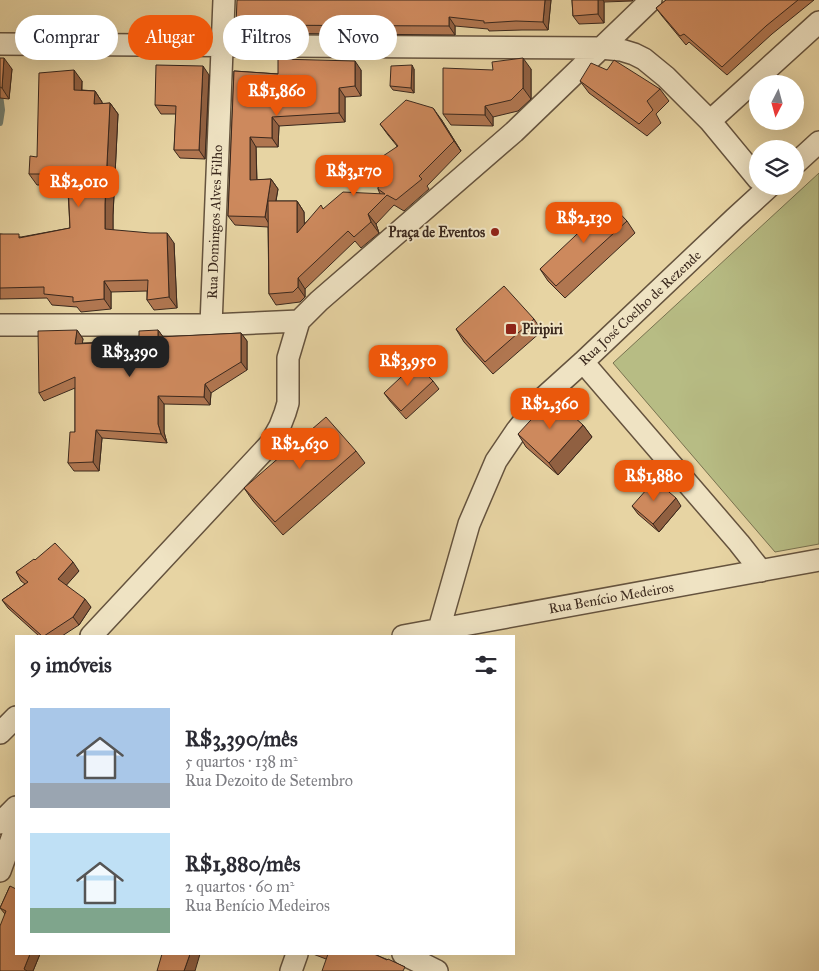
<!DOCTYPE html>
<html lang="pt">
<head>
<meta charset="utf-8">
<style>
	:root { --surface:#fff; --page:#f7f7f7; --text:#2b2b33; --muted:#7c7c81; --accent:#ea580c }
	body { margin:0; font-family:"IM FELL Great Primer",serif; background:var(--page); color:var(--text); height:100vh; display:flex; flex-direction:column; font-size:19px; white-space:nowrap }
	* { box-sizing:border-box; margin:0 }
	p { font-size:16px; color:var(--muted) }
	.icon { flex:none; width:28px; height:28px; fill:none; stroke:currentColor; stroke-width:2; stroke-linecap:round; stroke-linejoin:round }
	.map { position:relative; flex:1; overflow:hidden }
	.panel { position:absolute; left:15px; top:635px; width:500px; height:320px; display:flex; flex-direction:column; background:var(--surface); border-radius:0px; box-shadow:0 5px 20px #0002 }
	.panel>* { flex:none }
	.top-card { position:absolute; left:15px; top:15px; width:500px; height:45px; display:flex; gap:10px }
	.needle { width:32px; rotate:186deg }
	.fabs { position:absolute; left:749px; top:75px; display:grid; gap:10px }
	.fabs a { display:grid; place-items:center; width:55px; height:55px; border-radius:50%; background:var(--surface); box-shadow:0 5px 20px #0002; font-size:25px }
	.price { position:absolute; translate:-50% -42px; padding:0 11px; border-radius:10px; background:var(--accent); color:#fff; font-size:16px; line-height:32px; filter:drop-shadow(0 1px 2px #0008) }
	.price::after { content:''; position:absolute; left:50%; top:30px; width:15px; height:11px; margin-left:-8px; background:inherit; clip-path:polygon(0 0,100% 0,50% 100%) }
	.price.on { background:#222; color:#fff }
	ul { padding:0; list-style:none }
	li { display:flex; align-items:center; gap:15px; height:125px; padding:0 15px }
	li span { display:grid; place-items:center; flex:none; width:140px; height:100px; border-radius:0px; color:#555 }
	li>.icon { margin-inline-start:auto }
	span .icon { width:60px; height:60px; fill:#fffc; stroke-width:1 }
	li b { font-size:21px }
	h2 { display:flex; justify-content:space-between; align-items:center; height:60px; padding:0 15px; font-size:21px }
	.pill { padding:0 18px; border-radius:22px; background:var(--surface); box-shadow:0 5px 20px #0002; font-size:18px; line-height:45px }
	.pill.on { background:var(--accent); color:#fff }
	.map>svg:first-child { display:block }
	.green { fill:#b7bc84; stroke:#787250 }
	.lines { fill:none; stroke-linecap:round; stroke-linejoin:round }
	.stream { stroke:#727e70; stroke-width:6 }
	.minor-casing { stroke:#65533e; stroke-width:24 }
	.minor { stroke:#efe3c3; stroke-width:21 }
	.wall { fill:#b07650; stroke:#3a281d }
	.shaded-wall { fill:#906041; stroke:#3a281d }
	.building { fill:#cd895d; stroke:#3a281d }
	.poi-dot { fill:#8f2418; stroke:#efe3c3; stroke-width:2 }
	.labels { text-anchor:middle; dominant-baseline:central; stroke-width:4; stroke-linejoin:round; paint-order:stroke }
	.street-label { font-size:14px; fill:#3a281d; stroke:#efe3c3 }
	.poi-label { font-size:14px; font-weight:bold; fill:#3a281d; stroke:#efe3c3; text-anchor:end }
</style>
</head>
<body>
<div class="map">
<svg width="819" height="971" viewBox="0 0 819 971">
	<rect width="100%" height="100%" fill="#e7d4a3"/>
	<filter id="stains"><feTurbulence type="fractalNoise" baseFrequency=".004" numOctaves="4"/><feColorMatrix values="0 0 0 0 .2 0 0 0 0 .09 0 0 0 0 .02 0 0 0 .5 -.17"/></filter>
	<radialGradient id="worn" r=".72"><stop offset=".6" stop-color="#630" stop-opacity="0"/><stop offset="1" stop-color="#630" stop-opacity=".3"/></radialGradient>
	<path class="green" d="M819 173V544L775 552 613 363Z"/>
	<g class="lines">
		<path class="stream" d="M0 95 2 110 0 123"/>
		<g class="minor-casing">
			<path id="minor" d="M0 44 601 48 621 50 634 54 644 59 666 77 710 121 758 179
				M710 121 819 22
				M795 164 819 142
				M0 325H211L299 321
				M211 325 224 0
				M583 362 739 543 761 571
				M439 629 469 524 496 461 517 430 542 399 583 362 735 218 770 186
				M91 636 270 444 280 426 285 413 288 403V358L299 321 319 301 514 132 651 0
				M403 636 819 560
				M0 733 16 717
				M0 823 16 807
				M0 871 16 827
				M403 954 437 971
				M291 971 297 954"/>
		</g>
		<use href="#minor" class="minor"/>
	</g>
	<path class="wall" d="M551 0 548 30H522L489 31 488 29 455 26V35L242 33 236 25Z
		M572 0H633L632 1 604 2V23L579 24 573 16Z
		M666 0H814L772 34 727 75 689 42 686 45 662 16 656 8Z
		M0 58 12 69 9 99 0 98Z
		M414 69V93L393 90 390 86Z
		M531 69V99L518 111 493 117V126L451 125 443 114 493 70Z
		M361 70V96L345 97V122L279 126 278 147H256L257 180 271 179 278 189 276 201H297L304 212V224L323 209 380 194 378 189 397 146 388 135 380 124 441 119 461 151 427 186 429 189 404 211 394 205 376 224 379 233 361 248 355 241 305 289V297L300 302 276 305 269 294 268 227 235 225 228 216 234 71 278 74Z
		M607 70 660 89 669 101 656 114 661 123 647 136 589 93 580 81Z
		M209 75 205 159 180 158 174 150 176 114H161L155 105Z
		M82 81V90L95 91 102 102V104L110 103 118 114 113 215V230L174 243 177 308 154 310 147 300V291L111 292V309L81 312 77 307 52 305 47 298 0 299V234L21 237 70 228 68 191 53 189 50 185H37L29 174 37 157Z
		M627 221 635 233 565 298 548 281 540 269Z
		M534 319 542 331 493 374 464 342 456 329Z
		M77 330 83 339 82 343 139 341 158 330 163 337 241 333 247 341V370L211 393 210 405 164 404V432L167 443 102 438 99 471H74L68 463 75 432V388L44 401 39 393Z
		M433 381 439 389 406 419 390 401 384 393Z
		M583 425 592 437 558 475 526 447 518 434Z
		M356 451 365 463 283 535 253 501 244 488Z
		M632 506H681L659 532 638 514Z
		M35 560 79 571 66 585 91 607 79 625 62 636H39L8 608 2 600 25 584 21 581 16 572Z
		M10 886 16 954H40L33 971H0L5 914 0 908Z
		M313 954H374L405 967 326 959Z"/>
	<path class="shaded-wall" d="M545 0H551L548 30 543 22Z
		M598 0H603L604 2V23L598 14Z
		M449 17 455 26V35L449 26Z
		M4 58 12 69 9 99 2 88Z
		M523 58 531 69V99L523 88Z
		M355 61 361 70V96L355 86Z
		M412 65 414 69V93L411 88Z
		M203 66 209 75 205 159 199 150Z
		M74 70 82 81 81 100 74 90Z
		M339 88 345 97V122L339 113Z
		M95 91 102 102V115L94 104Z
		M110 103 118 114 113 215V240L105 229V204Z
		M485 106 493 117V126L485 115Z
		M433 108 441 119 461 151 454 141Z
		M272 117 279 126 278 147 272 138Z
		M250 137 256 147 257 190 250 180Z
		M271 179 278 189 271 227 265 217Z
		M297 201 304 212 305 243 297 233Z
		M368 214 376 224 379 233 371 222Z
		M167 233 174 243 177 308 169 297Z
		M298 278 305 289V297L298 287Z
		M104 281 111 292V309L104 299Z
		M77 330 83 339 81 352 75 344Z
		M158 330 164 338 158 337Z
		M241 333 247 341V370L241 362Z
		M205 384 211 393 210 405 204 397Z
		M158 396 164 404V432L167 443 161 434 158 424Z
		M583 425 592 437 558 475 549 463Z
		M96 430 102 438 99 471 93 462Z
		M676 498 681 506 659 532 653 524Z
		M73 562 79 571 64 588 58 579Z
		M85 599 91 607 79 625 73 617Z
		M30 954H40L33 971H25L24 969Z
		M190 954H200L195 971H184Z"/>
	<path class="building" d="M237 0H545L543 22 516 21 484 23V21L449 17V26L236 25Z
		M572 0H598V14L573 16Z
		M666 0H798L766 26 722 67 684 34 680 36 656 8Z
		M0 58H4L2 88 0 87Z
		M523 58V88L511 100 485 106V115L443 114V68L493 70 492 62Z
		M278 59 355 61V86L339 88V113L272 117V138L250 137V180L271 179 265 217 228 216 234 71 278 74Z
		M614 60 660 89 647 101 653 110 639 124 580 81 591 63 607 70Z
		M156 65 203 66 199 150H174L176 106 155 105Z
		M412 65 411 88 390 86 391 66Z
		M74 70V90L95 91 94 104 110 103 105 204V229L150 233H167L169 297 147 300 148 280 104 281V299L73 302V297L44 294V287L0 288V234H19V238L70 228 68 182 45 178 46 174H29L30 156 37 157 39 73Z
		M406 100 433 108 454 141 419 176 422 179 396 200 387 195 368 214 371 222 354 237 348 231 298 278V287L293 292 269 294 268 201H297V233L321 205 323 209 343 192 385 194 378 189 380 158 398 146 380 124Z
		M610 203 627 221 556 286 540 269Z
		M504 286 534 319 485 362 456 329Z
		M77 330 75 344 139 341V331L158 330V337L241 333V362L205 384 204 397 158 396V424L161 434 96 430 93 462 68 463 70 432H75V377L39 393 38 331Z
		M416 363 433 381 401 411 384 393Z
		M552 397 583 425 549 463 518 434Z
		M326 417 356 451 275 522 244 488Z
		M655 480 676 498 653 524 632 506Z
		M55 543 73 562 58 579 85 599 73 617 44 636H42L2 600 28 582 16 572 34 559 35 560Z
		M10 886 16 889V954H30L24 969 27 971H0V926L6 911 0 908Z
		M162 954H190L184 971H157Z
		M328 954H374L387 960 388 959 405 967 403 971H322Z"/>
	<g class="poi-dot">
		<circle cx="495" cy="232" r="5"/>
		<rect x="505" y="323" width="12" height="12" rx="2.5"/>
	</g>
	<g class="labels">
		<g class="street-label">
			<text transform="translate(215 222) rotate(-88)">Rua Domingos Alves Filho</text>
			<text transform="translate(640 308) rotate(-43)">Rua José Coelho de Rezende</text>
			<text transform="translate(611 598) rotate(-10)">Rua Benício Medeiros</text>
		</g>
		<g class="poi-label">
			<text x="485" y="232">Praça de Eventos</text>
			<text x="522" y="329" text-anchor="start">Piripiri</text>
		</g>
	</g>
	<rect width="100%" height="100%" filter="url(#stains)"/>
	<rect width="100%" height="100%" fill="url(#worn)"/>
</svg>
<div class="fabs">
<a><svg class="needle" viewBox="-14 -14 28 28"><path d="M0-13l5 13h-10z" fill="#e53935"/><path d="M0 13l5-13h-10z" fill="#7c7c81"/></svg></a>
<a><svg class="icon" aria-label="layers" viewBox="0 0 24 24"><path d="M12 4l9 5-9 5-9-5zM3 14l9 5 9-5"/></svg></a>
</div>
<b class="price" style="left:277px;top:117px">R$1,860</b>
<b class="price" style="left:354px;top:197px">R$3,170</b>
<b class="price" style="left:79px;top:208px">R$2,010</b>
<b class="price" style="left:584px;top:244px">R$2,130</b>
<b class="price on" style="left:130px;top:378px">R$3,390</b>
<b class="price" style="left:408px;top:387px">R$3,950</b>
<b class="price" style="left:550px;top:430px">R$2,360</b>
<b class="price" style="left:300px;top:470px">R$2,630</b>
<b class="price" style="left:654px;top:502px">R$1,880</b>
<div class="top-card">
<a class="pill">Comprar</a>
<a class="pill on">Alugar</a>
<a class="pill">Filtros</a>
<a class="pill">Novo</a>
</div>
<section class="panel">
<h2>9 imóveis<svg class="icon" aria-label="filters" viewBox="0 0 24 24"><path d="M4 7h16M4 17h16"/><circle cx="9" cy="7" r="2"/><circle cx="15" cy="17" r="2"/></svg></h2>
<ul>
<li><span style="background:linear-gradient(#a9c7e8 75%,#9aa5b1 0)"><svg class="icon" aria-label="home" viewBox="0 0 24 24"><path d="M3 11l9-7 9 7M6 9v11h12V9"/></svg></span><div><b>R$3,390/mês</b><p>5 quartos · 138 m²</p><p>Rua Dezoito de Setembro</p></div></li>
<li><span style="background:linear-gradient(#bfe0f5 75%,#7fa58c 0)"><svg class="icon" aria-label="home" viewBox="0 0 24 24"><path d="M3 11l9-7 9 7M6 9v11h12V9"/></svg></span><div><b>R$1,880/mês</b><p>2 quartos · 60 m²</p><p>Rua Benício Medeiros</p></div></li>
</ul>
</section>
</div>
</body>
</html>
